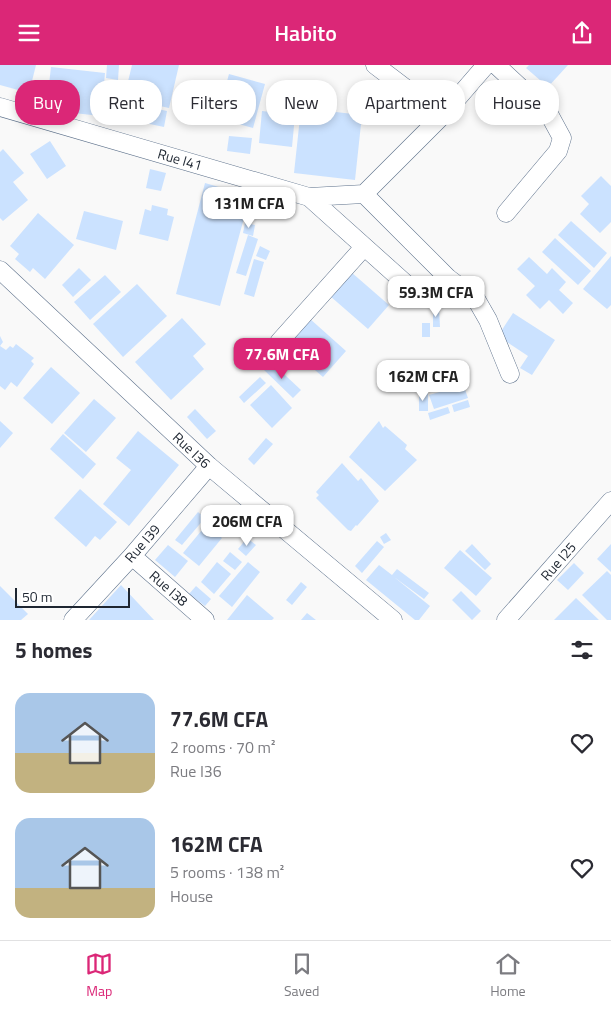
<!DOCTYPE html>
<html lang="en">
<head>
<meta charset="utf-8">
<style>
	:root { --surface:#fff; --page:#f2f2f3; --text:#2b2b33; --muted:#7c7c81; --line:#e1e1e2; --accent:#db2777 }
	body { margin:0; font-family:"Titillium Web",sans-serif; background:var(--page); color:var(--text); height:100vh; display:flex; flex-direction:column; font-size:19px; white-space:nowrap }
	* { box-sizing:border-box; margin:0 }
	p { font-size:16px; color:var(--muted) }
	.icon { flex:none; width:28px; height:28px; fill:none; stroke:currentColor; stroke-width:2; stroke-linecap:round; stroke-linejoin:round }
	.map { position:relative; height:555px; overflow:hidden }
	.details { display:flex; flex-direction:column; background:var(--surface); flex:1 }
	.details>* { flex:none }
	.top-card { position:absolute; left:15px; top:15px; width:581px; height:45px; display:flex; gap:10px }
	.scale { position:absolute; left:15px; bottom:12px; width:115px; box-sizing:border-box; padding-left:5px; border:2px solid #1e2631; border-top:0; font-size:14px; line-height:18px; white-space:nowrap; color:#1e2631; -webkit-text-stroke:4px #fff; paint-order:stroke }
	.price { position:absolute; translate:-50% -42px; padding:0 11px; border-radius:10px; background:#fff; color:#222; font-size:16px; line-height:32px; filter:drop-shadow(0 1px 2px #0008) }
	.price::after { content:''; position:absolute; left:50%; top:30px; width:15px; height:11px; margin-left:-8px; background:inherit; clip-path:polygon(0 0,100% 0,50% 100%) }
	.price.current { background:var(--accent); color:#fff }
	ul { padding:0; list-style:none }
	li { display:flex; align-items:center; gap:15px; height:125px; padding:0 15px }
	li span { display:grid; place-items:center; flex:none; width:140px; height:100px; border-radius:15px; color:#555 }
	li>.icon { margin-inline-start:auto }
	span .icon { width:60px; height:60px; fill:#fffc; stroke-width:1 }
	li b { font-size:21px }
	h2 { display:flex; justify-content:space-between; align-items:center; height:60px; padding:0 15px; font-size:21px }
	.chip { padding:0 18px; border-radius:20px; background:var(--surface); box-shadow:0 2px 8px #0003; font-size:18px; line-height:45px }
	.chip.current { background:var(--accent); color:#fff }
	header { display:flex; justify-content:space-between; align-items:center; height:65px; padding:0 15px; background:var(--accent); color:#fff; font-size:22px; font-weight:600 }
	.dock { display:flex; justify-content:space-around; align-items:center; height:70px; border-top:1px solid var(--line); background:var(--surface); font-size:14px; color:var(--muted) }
	.dock a { display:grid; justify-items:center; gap:2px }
	.dock .current { color:var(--accent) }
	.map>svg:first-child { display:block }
	.building { fill:#cbe2ff }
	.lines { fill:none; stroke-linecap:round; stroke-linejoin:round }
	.minor-casing { stroke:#5d718b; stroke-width:19 }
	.minor { stroke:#fff; stroke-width:18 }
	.labels { text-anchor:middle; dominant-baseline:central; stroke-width:4.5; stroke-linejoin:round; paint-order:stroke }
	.street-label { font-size:14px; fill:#1e2631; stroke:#fff }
</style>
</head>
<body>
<header><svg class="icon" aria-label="menu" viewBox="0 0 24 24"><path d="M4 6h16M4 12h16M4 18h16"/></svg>Habito<svg class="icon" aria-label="share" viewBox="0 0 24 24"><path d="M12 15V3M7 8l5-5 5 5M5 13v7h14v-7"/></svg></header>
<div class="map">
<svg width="611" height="555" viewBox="0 0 611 555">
	<rect width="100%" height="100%" fill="#f9f9f9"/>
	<path class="building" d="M0 0H36L29 28 0 20Z
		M107 0H119L118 15 106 13Z
		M132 0H179L169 43 124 33Z
		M529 0H568L548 22 526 3Z
		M51 2 105 8 101 51 46 45Z
		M229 9 265 19 253 63 217 53Z
		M135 39 167 46 164 62 131 55Z
		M301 43 362 50 355 115 294 108Z
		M262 46 295 50 292 82 259 78Z
		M229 71 252 73 250 89 227 86Z
		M50 76 66 101 47 114 30 89Z
		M3 84 24 108 13 117 28 135 3 156 0 153V87Z
		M150 104 166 108 161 126 146 123Z
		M601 111 611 121V157L600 168 580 149 589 139 581 131Z
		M205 118 250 131 220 241 176 229Z
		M152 140 168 144 167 150 174 152 168 176 139 169 145 144 151 146Z
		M84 146 123 156 116 185 76 174Z
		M38 148 74 180 45 214 33 203 30 207 15 194 19 189 10 181Z
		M571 156 607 188 594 203 558 170Z
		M245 158 255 160 253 171 243 168Z
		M248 170 258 174 246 211 236 208Z
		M555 173 591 206 578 220 542 187Z
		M260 181 270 186 266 195 256 191Z
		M611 191V240L607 244 583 224Z
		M529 192 547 209 552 203 566 217 559 225 573 238 563 249 549 235 540 244 526 230 535 221 517 204Z
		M254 194 264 197 254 232 244 229Z
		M79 203 91 215 73 232 62 220Z
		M351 207 389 240 368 264 330 231Z
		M105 210 121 227 90 255 74 237Z
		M137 219 167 251 123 292 93 259Z
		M433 243H439L440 262H433Z
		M513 248 555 275 532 310 520 303 528 291 498 271Z
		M182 253 206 279 193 291 204 304 171 335 135 297Z
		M309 253 346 286 323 312 286 280Z
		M422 258H430V272H422Z
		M0 271 3 277 0 281 6 285 10 281 13 283 16 279 34 293 31 296 34 299 17 322 11 317 5 325 0 321Z
		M271 297 301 325 293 333 264 305Z
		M51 302 80 328 52 359 23 333Z
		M421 311H428V325H421Z
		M260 312 266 318 244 338 239 332Z
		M452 316 454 322 463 319 468 333 434 344 429 330 443 326 440 320Z
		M271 320 292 343 272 363 250 340Z
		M419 328H428V346H419Z
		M94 334 116 353 86 387 64 368Z
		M468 335 470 342 454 347 452 340Z
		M448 342 450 348 430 355 428 348Z
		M195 344 216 366 207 374 187 352Z
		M0 356 13 368 0 383Z
		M379 356 383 363 385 361 407 380 405 384 417 395 385 426 349 392Z
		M138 366 179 400 129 461 103 439 131 405 116 393Z
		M63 369 96 399 83 414 50 384Z
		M266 373 273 379 254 400 248 394Z
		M342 398 358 416 361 413 379 436 357 461 356 460 351 466 348 465 316 433 319 430 316 427Z
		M80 424 117 457 100 475 95 471 86 482 54 453Z
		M198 447 205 453 182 480 175 475Z
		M206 460 222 473 199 501 183 488Z
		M386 468 391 475 384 479 380 472Z
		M247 473 256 480 246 491 238 484Z
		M377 476 384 482 362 508 355 501Z
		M472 479 491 499 485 505 465 486Z
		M611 479V507L597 494Z
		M168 480 188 496 175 512 155 495Z
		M460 485 492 513 476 531 444 503Z
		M230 487 242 497 235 505 223 496Z
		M217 497 231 509 214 529 201 517Z
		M248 497 260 507 232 542 219 531Z
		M574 498 584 508 568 525 557 515Z
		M379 500 392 510 397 504 429 528 424 534 394 512 430 541 419 555H415L366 515Z
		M607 506 611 510V555H607L582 530Z
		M301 517 307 522 292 540 286 535Z
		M121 520 154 555H89Z
		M0 521 28 549 21 555H0Z
		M196 521 211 534 205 541 189 529Z
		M461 526 481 546 472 555 452 535Z
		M247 530 274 553 272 555H227Z
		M576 533 599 555H554Z
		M307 548 316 555H301Z"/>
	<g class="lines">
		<g class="minor-casing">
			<path id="minor" d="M375 0 442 51
				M496 0 549 49 562 73 558 86 506 148
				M0 42 309 132 364 129 442 51 486 0
				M364 129 448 213 476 234 488 255 510 309
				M309 132 415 227H428L448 213
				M0 205 209 401 393 555
				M279 277 364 182
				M132 491 205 555
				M73 555 132 491 209 401
				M506 555 611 436"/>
		</g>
		<use href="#minor" class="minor"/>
	</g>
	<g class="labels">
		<g class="street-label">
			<text transform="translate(180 94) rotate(16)">Rue I41</text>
			<text transform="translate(192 385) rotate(43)">Rue I36</text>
			<text transform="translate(142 478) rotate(-49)">Rue I39</text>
			<text transform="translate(558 496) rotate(-49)">Rue I25</text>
			<text transform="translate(169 523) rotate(41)">Rue I38</text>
		</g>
	</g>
</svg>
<div class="scale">50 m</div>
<b class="price" style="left:249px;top:164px">131M CFA</b>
<b class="price" style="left:436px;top:253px">59.3M CFA</b>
<b class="price current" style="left:282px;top:315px">77.6M CFA</b>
<b class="price" style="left:423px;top:337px">162M CFA</b>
<b class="price" style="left:247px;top:482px">206M CFA</b>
<div class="top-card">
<a class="chip current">Buy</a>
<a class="chip">Rent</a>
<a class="chip">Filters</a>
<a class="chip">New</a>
<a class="chip">Apartment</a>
<a class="chip">House</a>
</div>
</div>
<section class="details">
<h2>5 homes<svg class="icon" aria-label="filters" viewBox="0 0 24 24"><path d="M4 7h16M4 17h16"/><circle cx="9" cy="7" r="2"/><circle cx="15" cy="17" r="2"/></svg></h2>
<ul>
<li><span style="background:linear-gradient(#a9c7e8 60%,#c2b280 0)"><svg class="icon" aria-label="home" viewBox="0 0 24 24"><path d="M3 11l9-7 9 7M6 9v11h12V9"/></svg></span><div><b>77.6M CFA</b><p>2 rooms · 70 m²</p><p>Rue I36</p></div><svg class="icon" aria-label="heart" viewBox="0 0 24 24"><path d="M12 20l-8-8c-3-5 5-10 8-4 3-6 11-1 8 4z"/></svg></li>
<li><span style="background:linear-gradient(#a9c7e8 70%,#c2b280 0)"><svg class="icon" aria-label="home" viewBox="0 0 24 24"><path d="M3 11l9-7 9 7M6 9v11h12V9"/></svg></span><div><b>162M CFA</b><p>5 rooms · 138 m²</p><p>House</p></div><svg class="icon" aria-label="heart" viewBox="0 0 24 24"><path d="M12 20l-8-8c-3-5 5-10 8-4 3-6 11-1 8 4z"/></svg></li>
</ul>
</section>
<nav class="dock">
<a class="current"><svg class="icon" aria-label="map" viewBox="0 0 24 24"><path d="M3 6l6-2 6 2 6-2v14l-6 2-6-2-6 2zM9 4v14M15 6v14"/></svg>Map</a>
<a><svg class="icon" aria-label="saved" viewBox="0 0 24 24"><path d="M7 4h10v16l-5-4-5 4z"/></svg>Saved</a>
<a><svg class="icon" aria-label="home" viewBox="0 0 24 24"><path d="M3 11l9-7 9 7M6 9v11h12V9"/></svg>Home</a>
</nav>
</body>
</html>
